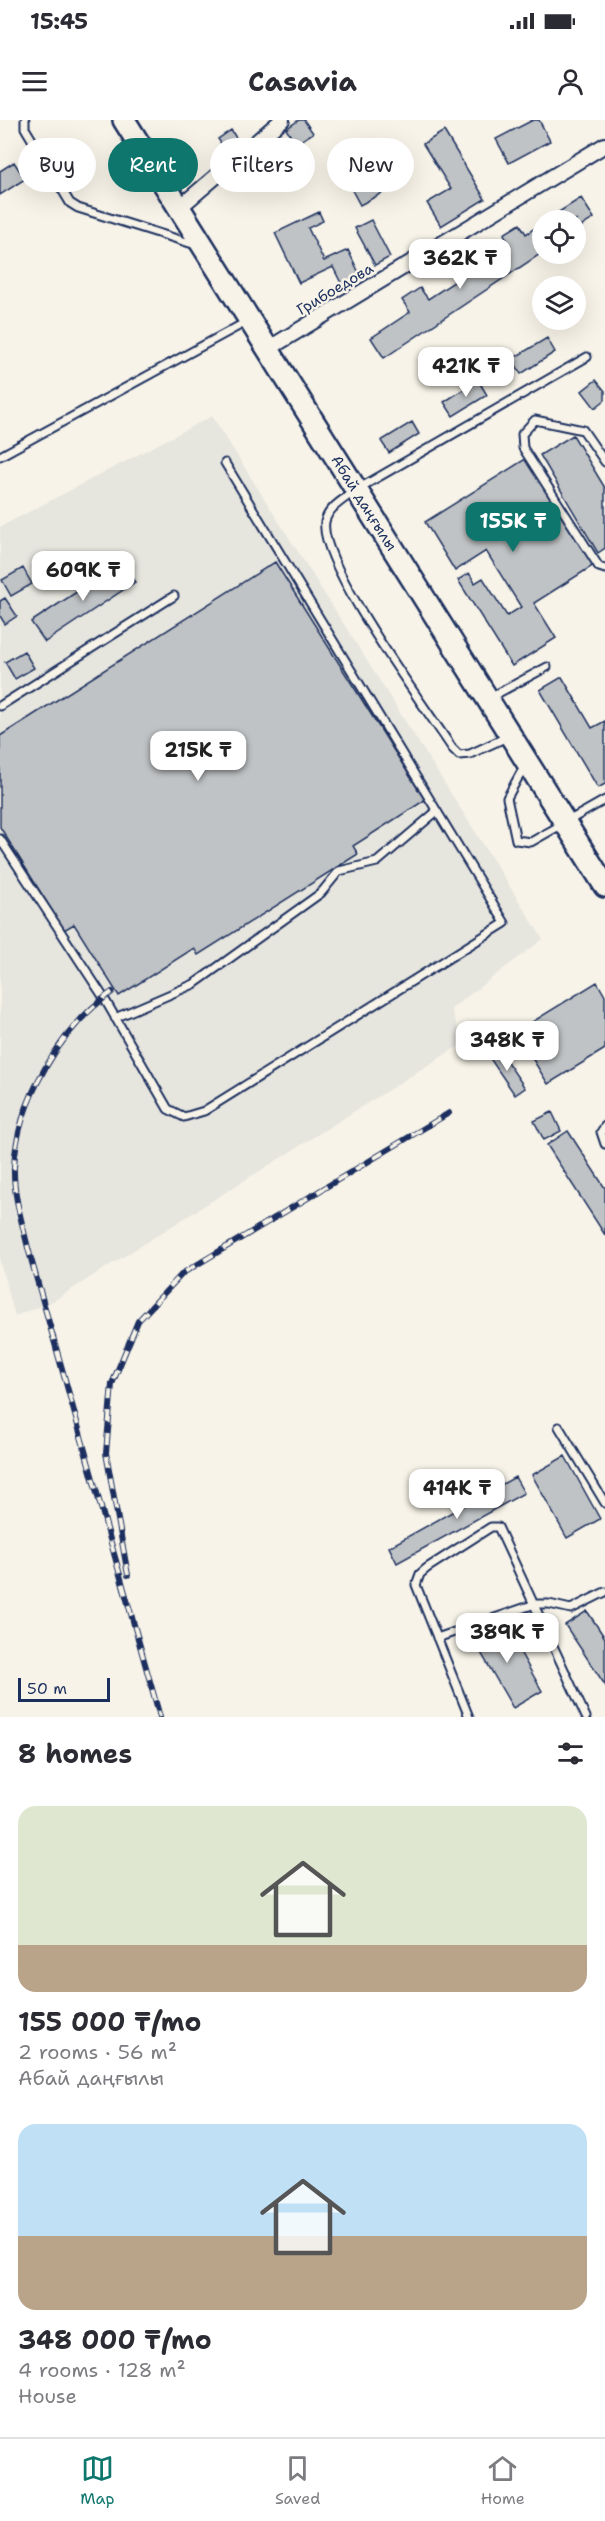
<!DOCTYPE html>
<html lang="en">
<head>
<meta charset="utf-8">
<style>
	:root { --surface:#fff; --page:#f2f2f3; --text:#2b2b33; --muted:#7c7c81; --line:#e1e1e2; --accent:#0f766e }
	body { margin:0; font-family:"Shantell Sans",sans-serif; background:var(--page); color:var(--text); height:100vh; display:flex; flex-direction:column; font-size:22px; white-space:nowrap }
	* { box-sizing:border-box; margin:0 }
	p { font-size:20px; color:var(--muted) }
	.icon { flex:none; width:33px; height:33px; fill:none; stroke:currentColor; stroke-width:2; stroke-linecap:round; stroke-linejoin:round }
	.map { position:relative; height:1597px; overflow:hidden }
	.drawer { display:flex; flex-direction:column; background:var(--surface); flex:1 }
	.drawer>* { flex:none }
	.guide { position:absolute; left:18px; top:18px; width:570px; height:54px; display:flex; gap:12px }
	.tools { position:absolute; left:532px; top:90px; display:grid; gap:12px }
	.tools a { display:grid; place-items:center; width:54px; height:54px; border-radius:50%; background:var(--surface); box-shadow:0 6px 24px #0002; font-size:30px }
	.scale { position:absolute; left:18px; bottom:15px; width:92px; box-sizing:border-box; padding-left:6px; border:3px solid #1b2f5e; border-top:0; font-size:16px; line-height:21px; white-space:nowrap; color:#1b2f5e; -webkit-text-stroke:4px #f7f3e8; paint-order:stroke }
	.price { position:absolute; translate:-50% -51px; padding:0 14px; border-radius:12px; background:#fff; color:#222; font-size:20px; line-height:39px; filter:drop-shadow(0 2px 3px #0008) }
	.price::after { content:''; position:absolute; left:50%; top:36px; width:18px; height:14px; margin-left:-9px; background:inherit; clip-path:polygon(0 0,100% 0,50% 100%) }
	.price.selected { background:var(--accent); color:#fff }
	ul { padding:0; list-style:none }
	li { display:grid; align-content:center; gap:12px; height:318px; padding:0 18px }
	li span { display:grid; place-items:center; height:186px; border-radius:18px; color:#555 }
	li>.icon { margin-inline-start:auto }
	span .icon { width:108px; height:108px; fill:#fffc; stroke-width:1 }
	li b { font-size:26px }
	h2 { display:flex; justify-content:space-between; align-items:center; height:72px; padding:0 18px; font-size:26px }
	.chip { padding:0 21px; border-radius:27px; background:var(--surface); box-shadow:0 6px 24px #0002; font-size:21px; line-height:54px }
	.chip.selected { background:var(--accent); color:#fff }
	.status { display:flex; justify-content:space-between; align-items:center; height:42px; padding:0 30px; background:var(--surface); direction:ltr }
	.status svg { height:16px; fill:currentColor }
	header { display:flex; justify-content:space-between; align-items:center; height:78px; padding:0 18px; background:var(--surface); font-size:27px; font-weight:700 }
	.menu { display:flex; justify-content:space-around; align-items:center; height:84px; border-top:2px solid var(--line); background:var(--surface); font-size:16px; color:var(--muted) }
	.menu a { display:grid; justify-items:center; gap:3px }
	.menu .selected { color:var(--accent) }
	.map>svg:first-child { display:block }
	.built { fill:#e6e5de }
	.building { fill:#c0c3c5; stroke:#1b2f5e; stroke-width:1.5 }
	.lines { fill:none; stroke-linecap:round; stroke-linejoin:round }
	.service-casing { stroke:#1b2f5e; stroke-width:11 }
	.minor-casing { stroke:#1b2f5e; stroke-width:18 }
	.primary-casing { stroke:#1b2f5e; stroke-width:26 }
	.service { stroke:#f7f3e8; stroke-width:7 }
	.minor { stroke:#f7f3e8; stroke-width:14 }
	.primary { stroke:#f7f3e8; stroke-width:21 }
	.rail-casing { stroke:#1b2f5e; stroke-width:6 }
	.rail { stroke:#f7f3e8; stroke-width:4; stroke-dasharray:11; stroke-linecap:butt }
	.labels { text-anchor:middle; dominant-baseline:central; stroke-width:5; stroke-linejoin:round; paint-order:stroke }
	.street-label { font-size:15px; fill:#1b2f5e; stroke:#f7f3e8 }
</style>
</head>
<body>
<div class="status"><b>15:45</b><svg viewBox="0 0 49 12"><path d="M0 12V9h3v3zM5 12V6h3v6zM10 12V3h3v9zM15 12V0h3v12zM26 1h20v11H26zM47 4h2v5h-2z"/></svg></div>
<header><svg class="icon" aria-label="menu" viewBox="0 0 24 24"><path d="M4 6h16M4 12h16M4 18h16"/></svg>Casavia<svg class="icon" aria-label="person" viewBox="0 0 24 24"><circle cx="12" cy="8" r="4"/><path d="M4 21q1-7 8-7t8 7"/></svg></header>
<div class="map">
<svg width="605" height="1597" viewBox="0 0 605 1597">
	<rect width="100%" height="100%" fill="#f7f3e8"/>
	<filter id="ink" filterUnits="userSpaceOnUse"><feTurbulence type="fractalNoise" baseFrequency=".0167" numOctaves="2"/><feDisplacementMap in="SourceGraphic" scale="12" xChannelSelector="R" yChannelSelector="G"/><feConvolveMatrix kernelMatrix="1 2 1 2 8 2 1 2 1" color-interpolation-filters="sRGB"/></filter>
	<g filter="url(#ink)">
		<path class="built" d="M212 296 543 819 451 889 463 923 53 1181 15 1196 0 1142V407Z"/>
		<path class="building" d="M299 0H304L313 13 296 24 286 9Z
			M533 0H539L550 21 509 43 496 19Z
			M231 10 240 24 227 32 218 19Z
			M444 11 485 79 441 106 427 83 451 69 423 24Z
			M54 25 59 33 51 38 46 30Z
			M252 36 267 55 248 70 233 51Z
			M388 39 401 63 360 85 347 61Z
			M14 42 25 59 0 75V51Z
			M581 78 594 98 576 110V100H546Z
			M319 92 323 101 308 108 324 141 348 130 361 157 342 165 333 147 299 163 275 113Z
			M371 100 390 137 375 145 355 108Z
			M543 103V132L384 238 371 218 410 192 402 180 420 168 428 179 510 125 504 114 520 104 526 114Z
			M547 218 555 232 521 254 512 239Z
			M478 260 487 275 453 296 444 282Z
			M596 260 605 271V280L595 288 582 271Z
			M412 302 419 314 389 333 381 321Z
			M573 315 605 368V428L598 433 540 335Z
			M527 338 594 445 534 483 556 518 512 546 458 460 469 453 475 463 483 458 507 496 521 487 486 431 455 451 425 402Z
			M122 442 135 462 45 522 31 502Z
			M275 442 425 680 353 726 358 734 198 835 194 828 119 876 74 804 64 810 0 707V616Z
			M23 448 32 464 11 476 2 460Z
			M5 478 17 496 5 504 0 496V481Z
			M24 531 34 548 15 559 5 542Z
			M562 557 592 608 605 601V664L598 668 540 570Z
			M597 862 605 876V929L548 964 516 912Z
			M499 930 525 968 515 975 489 937Z
			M552 992 561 1011 544 1020 534 1001Z
			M568 1011 605 1068V1115L547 1025Z
			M565 1336 600 1399 567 1418 532 1355Z
			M515 1357 524 1373 397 1443 389 1427Z
			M587 1491 605 1518V1565L565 1505Z
			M502 1500 542 1571 513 1588 472 1517Z"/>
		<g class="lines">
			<g class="service-casing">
				<path id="service" d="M25 0V8L70 83 78 88 196 125
					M0 336 248 201
					M605 342 583 310 535 300 522 314 523 328 599 447 605 449
					M491 577 547 547
					M0 586 174 476
					M507 617 470 634 459 635 452 628C426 588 318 443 325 402 328 387 345 379 356 370L587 237
					M525 645 507 678 516 720 531 722 605 680
					M0 719 104 878 168 989 184 997 204 991 505 803 225 343
					M115 898 194 864 321 773 339 751 377 742 437 691
					M605 1006 601 1012 605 1024
					M559 1307 605 1383
					M437 1518 535 1484H549L571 1489 605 1472
					M469 1597 416 1465 420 1454 427 1448 491 1407H498L586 1597"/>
			</g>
			<g class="minor-casing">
				<path id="minor" d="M180 87 282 0
					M268 229 605 25"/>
			</g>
			<g class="primary-casing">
				<path id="primary" d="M124 0 605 766"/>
			</g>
			<use href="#service" class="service"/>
			<use href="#minor" class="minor"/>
			<use href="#primary" class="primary"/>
			<g class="rail-casing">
				<path id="rail" d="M112 872C60 909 17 982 14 1047 13 1074 22 1102 28 1128L160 1597
					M128 1455 106 1333 112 1264 138 1201 183 1153 449 993"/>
			</g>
			<use href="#rail" class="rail"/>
		</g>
	</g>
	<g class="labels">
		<g class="street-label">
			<text transform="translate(335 169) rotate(-31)">Грибоедова</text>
			<text transform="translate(364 383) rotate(58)">Абай даңғылы</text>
		</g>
	</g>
</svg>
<div class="tools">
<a><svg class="icon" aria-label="locate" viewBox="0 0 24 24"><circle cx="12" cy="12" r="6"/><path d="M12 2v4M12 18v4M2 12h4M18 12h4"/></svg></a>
<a><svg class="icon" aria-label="layers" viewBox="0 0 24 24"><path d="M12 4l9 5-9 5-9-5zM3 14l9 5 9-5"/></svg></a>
</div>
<div class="scale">50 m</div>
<b class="price" style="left:460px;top:170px">362K ₸</b>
<b class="price" style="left:466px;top:278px">421K ₸</b>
<b class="price selected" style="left:513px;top:433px">155K ₸</b>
<b class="price" style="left:83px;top:482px">609K ₸</b>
<b class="price" style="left:198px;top:662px">215K ₸</b>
<b class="price" style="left:507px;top:952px">348K ₸</b>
<b class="price" style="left:457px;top:1400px">414K ₸</b>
<b class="price" style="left:507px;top:1544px">389K ₸</b>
<div class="guide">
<a class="chip">Buy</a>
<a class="chip selected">Rent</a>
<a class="chip">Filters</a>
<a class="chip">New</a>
</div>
</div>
<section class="drawer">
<h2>8 homes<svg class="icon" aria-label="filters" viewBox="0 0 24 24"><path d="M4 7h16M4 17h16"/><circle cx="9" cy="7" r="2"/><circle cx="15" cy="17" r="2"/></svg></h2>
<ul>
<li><span style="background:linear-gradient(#dfe7d0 75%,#b9a48a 0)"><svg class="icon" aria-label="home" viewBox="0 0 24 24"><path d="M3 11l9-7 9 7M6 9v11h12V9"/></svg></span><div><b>155 000 ₸/mo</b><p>2 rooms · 56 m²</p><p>Абай даңғылы</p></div></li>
<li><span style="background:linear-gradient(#bfe0f5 60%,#b9a48a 0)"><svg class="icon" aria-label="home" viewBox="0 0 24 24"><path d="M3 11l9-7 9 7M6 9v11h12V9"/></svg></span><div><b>348 000 ₸/mo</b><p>4 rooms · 128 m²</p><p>House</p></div></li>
</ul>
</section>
<nav class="menu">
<a class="selected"><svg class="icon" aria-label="map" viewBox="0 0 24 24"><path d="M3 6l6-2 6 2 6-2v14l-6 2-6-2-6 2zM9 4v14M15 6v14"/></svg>Map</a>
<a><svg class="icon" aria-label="saved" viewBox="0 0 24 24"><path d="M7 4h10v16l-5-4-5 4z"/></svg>Saved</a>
<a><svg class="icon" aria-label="home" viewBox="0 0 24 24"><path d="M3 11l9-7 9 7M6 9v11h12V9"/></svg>Home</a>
</nav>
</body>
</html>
